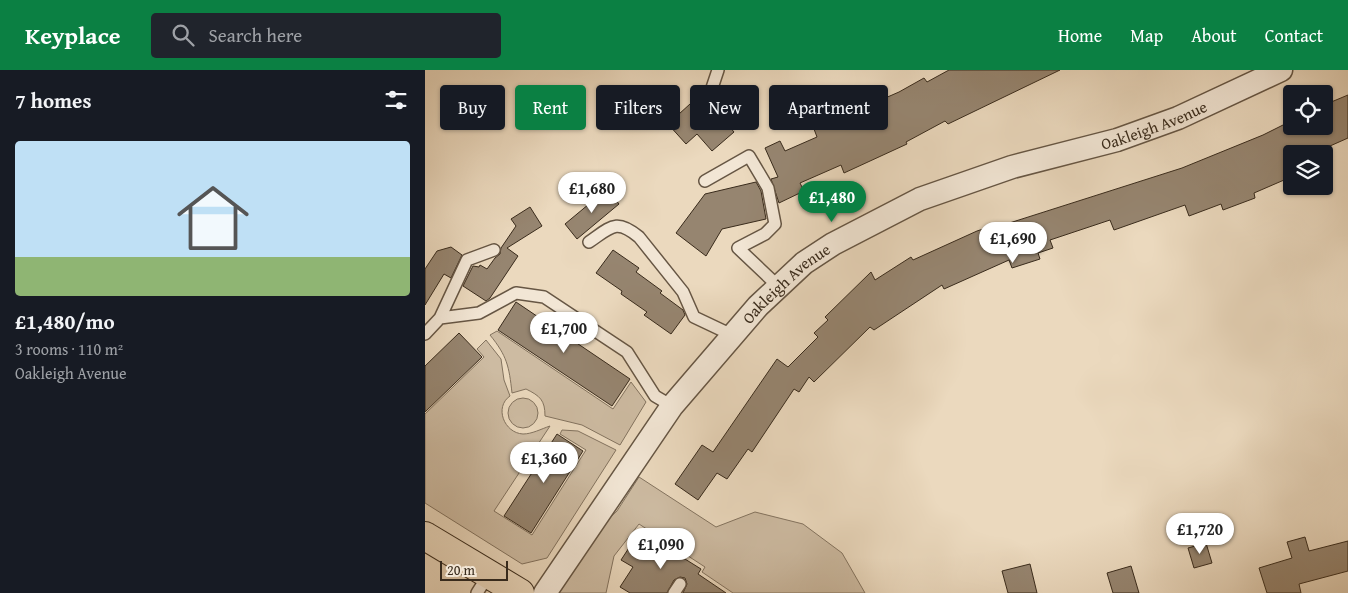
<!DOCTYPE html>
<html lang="en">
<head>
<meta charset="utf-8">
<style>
	:root { --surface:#171b24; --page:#20242c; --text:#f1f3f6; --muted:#9ea1a6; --line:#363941; --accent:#0b8043 }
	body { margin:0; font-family:"Gentium Book Plus",serif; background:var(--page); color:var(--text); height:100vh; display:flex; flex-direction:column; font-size:19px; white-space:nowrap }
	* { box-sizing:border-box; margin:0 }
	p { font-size:16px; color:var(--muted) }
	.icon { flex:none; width:28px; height:28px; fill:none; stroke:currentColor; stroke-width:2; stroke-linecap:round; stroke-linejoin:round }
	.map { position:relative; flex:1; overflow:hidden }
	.drawer { display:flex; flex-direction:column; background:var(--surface); width:425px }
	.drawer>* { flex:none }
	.banner { position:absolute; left:15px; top:15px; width:475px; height:45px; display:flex; gap:10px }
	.fabs { position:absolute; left:858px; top:15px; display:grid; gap:10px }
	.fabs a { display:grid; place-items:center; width:50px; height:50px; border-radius:5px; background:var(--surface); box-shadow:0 1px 4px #0004; font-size:25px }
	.scale { position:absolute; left:15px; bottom:12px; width:68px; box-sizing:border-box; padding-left:5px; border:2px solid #392b1c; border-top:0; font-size:14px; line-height:18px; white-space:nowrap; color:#392b1c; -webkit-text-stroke:4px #f2e6d5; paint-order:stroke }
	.price { position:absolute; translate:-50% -42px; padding:0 11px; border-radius:18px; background:#fff; color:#222; font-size:16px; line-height:32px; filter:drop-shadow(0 1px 2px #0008) }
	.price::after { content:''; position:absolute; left:50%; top:30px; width:15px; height:11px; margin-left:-8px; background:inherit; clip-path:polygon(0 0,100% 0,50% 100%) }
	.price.selected { background:var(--accent); color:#fff }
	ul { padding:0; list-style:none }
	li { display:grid; align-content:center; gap:10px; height:265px; padding:0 15px }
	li+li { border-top:1px solid var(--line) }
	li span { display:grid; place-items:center; height:155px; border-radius:5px; color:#555 }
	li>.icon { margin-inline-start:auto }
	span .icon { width:90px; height:90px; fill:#fffc; stroke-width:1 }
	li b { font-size:21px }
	h2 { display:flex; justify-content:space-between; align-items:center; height:60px; padding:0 15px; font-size:21px }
	.chip { padding:0 18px; border-radius:5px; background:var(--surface); box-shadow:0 1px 4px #0004; font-size:18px; line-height:45px }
	.chip.selected { background:var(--accent); color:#fff }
	header { display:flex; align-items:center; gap:30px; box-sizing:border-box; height:70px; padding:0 25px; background:var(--accent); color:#fff }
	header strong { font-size:24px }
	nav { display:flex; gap:28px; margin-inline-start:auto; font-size:18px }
	.search { width:350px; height:45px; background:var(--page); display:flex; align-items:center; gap:12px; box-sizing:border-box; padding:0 18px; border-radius:5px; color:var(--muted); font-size:19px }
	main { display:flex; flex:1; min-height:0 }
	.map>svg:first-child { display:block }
	.green { fill:#cdbba2; stroke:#83735f }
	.building { fill:#968570; stroke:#392b1c }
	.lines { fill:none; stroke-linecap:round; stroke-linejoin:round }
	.service-casing { stroke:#665644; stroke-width:14 }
	.minor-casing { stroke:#665644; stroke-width:25 }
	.primary-casing { stroke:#392b1c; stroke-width:30 }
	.service { stroke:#f2e6d5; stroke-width:11 }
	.minor { stroke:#f2e6d5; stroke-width:22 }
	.primary { stroke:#ebd9be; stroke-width:28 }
	.labels { text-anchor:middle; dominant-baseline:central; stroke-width:4.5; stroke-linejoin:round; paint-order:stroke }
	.street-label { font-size:16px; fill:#392b1c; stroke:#f2e6d5 }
</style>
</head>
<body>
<header>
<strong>Keyplace</strong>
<div class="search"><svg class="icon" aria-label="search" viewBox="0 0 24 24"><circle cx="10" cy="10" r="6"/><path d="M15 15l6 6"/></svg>Search here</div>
<nav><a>Home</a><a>Map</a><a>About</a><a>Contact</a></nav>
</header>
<main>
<section class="drawer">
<h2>7 homes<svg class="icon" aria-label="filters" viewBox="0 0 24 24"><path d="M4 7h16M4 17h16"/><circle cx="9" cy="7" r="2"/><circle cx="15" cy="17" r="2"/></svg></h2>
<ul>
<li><span style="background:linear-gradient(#bfe0f5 75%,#8fb573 0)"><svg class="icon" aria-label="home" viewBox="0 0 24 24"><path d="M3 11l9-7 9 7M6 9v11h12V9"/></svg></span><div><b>£1,480/mo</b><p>3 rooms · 110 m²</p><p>Oakleigh Avenue</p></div></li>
</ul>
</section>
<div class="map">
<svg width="923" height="523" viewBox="0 0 923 523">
	<rect width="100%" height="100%" fill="#ebd9be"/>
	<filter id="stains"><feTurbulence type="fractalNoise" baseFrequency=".004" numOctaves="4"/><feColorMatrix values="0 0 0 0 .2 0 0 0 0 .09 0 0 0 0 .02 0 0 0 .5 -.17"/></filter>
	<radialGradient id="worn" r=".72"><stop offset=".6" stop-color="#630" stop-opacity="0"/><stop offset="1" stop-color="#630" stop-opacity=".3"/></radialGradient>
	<path class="green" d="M72 261 188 339 206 312 221 332 195 375 157 355 120 346C120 330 115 326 101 319L87 323C84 296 82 286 65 265Z
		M61 270 76 289 79 310 85 326C69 337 79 363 98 364 107 364 116 359 125 356L69 441 107 465 161 380 135 364 137 360 153 361 191 380 122 488 97 494 0 433V344L59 287 52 279Z
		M83 343a15 15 0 1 1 30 0a15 15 0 1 1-30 0Z
		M214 407 291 457 330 442 378 454 417 483 440 523H308L277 502 280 497 214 454 189 486 181 523H134L178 454 192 441Z"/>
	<path class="building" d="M524 0H635L523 54 520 51 481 72 482 74 419 103 416 95 375 113 379 121 354 133 346 109 353 107 340 78 355 71 360 81 392 67 389 59 474 22 499 8 502 12Z
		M276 24 309 62 287 81 272 64 261 74 243 54Z
		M923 25V68L887 84H866V107L829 123 830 128 798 140 796 134 764 146 760 135 689 160 685 150 625 170 628 178 613 183 615 189 587 198 584 190 519 219 517 215 449 260 445 257 389 312 384 307 374 322 369 319 327 382 323 379 302 409 292 403 273 430 250 414 277 375 288 382 352 289 363 297 393 267 389 263 403 250 400 247 446 202 450 210 486 187 488 190 552 161 574 154 575 156 757 98 838 65 866 51V56H899V35Z
		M331 112 336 121 341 149 297 159 281 186 251 163 280 124Z
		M182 119 194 134 152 169 140 154Z
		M105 137 117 156 82 178 93 186 65 228 61 231 38 216 48 196 54 197 55 195 62 199 70 188 75 184 76 178 91 156 86 149Z
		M26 177 37 185 26 208 19 204 0 235V199L12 181Z
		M188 180 214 198 211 202 237 221 235 223 258 240 260 245 246 264 219 245 222 242 196 224 197 221 171 203Z
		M91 232 205 309 187 336 73 260Z
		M34 263 57 287 0 342V296Z
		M132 364 158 381 106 463 79 446Z
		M215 461 276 499 273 504 301 523H258L262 514 260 508 255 507 249 510 242 523H205L195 517 208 497 196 490Z
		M880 467 884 481 923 471V501L874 514 876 523H842L834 498 867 488 862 472Z
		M781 473 787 493 769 498 763 478Z
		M605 494 612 523H583L577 501Z
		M706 496 714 523H688L682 503Z"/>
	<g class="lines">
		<g class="service-casing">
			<path id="service" d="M293 0 287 18 301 34
				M280 111 324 86 343 118 350 154 340 164 313 178 353 216
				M164 172C186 157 191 148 214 167L258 222 269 247 307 265
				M15 248 54 243 91 223 119 227 202 282 230 326 247 336
				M0 264 15 248 42 190 69 180
				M52 523 64 504
				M249 523 255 514"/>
		</g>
		<g class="minor-casing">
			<g id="minor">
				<path id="s1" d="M120 523 247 336 333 236 379 193 408 174 495 129 587 97 692 70 753 48 856 0"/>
			</g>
		</g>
		<g class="primary-casing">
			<path id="primary" d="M0 466 95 523"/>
		</g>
		<use href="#service" class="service"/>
		<use href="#minor" class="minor"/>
		<use href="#primary" class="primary"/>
	</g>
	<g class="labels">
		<g class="street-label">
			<text stroke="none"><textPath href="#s1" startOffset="799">Oakleigh Avenue</textPath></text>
			<text stroke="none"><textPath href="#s1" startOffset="394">Oakleigh Avenue</textPath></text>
		</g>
	</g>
	<rect width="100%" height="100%" filter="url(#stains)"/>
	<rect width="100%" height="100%" fill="url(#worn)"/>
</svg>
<div class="fabs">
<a><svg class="icon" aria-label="locate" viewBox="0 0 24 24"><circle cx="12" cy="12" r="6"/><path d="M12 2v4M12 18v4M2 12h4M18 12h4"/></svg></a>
<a><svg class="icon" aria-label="layers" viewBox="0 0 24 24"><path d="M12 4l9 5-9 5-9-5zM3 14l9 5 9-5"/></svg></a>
</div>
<div class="scale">20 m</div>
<b class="price" style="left:167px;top:144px">£1,680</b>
<b class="price selected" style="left:407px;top:153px">£1,480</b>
<b class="price" style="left:588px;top:194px">£1,690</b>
<b class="price" style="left:139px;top:284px">£1,700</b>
<b class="price" style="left:119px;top:414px">£1,360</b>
<b class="price" style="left:775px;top:485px">£1,720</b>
<b class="price" style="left:236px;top:500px">£1,090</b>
<div class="banner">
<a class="chip">Buy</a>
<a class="chip selected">Rent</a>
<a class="chip">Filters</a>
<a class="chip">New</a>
<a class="chip">Apartment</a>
</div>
</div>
</main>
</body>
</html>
